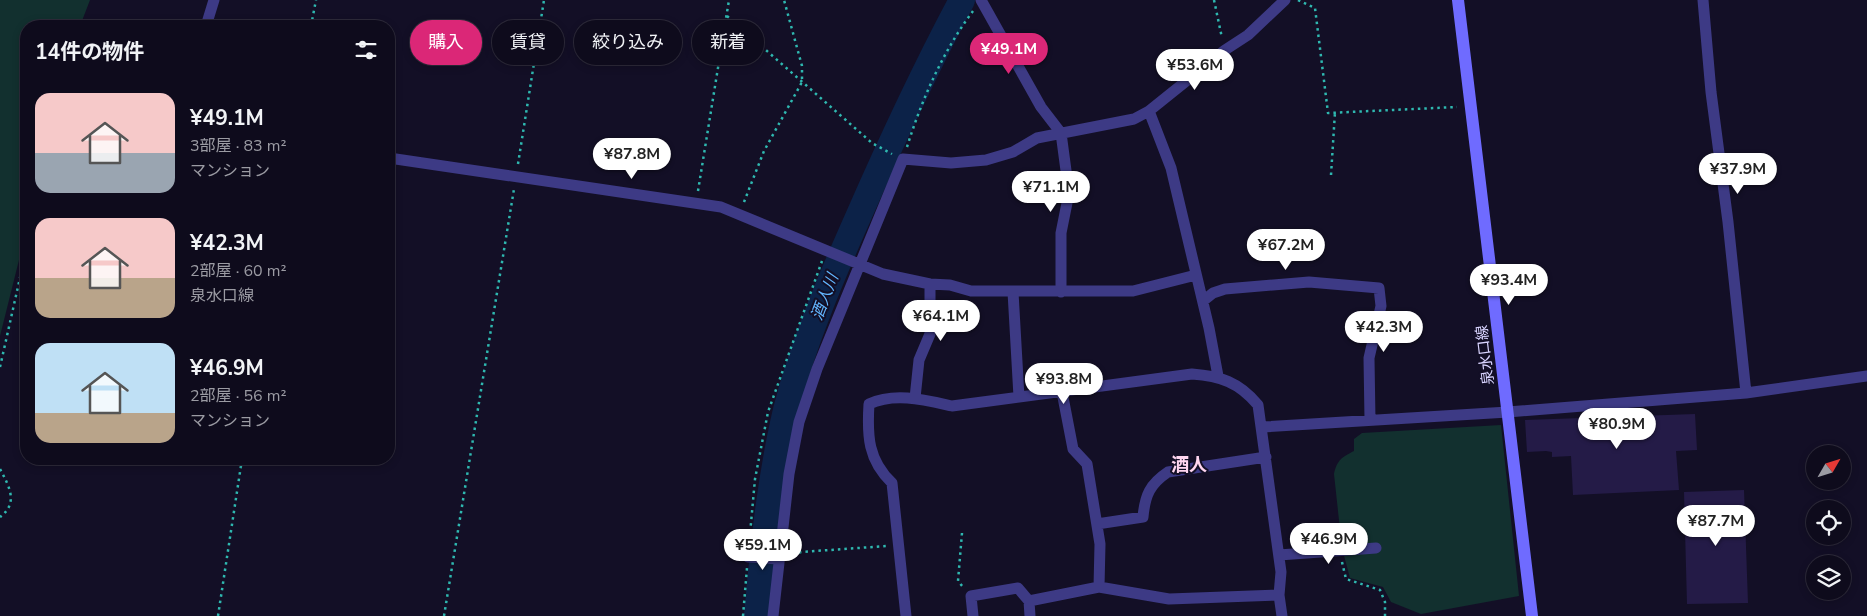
<!DOCTYPE html>
<html lang="ja">
<head>
<meta charset="utf-8">
<style>
	:root { --surface:#0e0b1c; --page:#1c1929; --text:#f1f3f6; --muted:#9b9ba3; --line:#2e2b3b; --accent:#db2777 }
	body { margin:0; font-family:"Nunito Sans","Noto Sans JP",sans-serif; background:var(--page); color:var(--text); height:100vh; display:flex; flex-direction:column; font-size:19px; white-space:nowrap }
	* { box-sizing:border-box; margin:0 }
	p { font-size:16px; color:var(--muted) }
	.icon { flex:none; width:28px; height:28px; fill:none; stroke:currentColor; stroke-width:2; stroke-linecap:round; stroke-linejoin:round }
	.map { position:relative; flex:1; overflow:hidden }
	.panel { position:absolute; left:20px; top:20px; width:375px; height:445px; display:flex; flex-direction:column; background:var(--surface); border-radius:20px; box-shadow:0 2px 8px #0003,0 0 0 1px var(--line) }
	.panel>* { flex:none }
	.top-card { position:absolute; left:410px; top:20px; width:475px; height:45px; display:flex; gap:10px }
	.needle { width:32px; rotate:51deg }
	.buttons { position:absolute; left:1806px; top:445px; display:grid; gap:10px }
	.buttons a { display:grid; place-items:center; width:45px; height:45px; border-radius:50%; background:var(--surface); box-shadow:0 2px 8px #0003,0 0 0 1px var(--line); font-size:25px }
	.price { position:absolute; translate:-50% -42px; padding:0 11px; border-radius:18px; background:#fff; color:#222; font-size:16px; line-height:32px; filter:drop-shadow(0 1px 2px #0008) }
	.price::after { content:''; position:absolute; left:50%; top:30px; width:15px; height:11px; margin-left:-8px; background:inherit; clip-path:polygon(0 0,100% 0,50% 100%) }
	.price.active { background:var(--accent); color:#fff }
	ul { padding:0; list-style:none }
	li { display:flex; align-items:center; gap:15px; height:125px; padding:0 15px }
	li span { display:grid; place-items:center; flex:none; width:140px; height:100px; border-radius:15px; color:#555 }
	li>.icon { margin-inline-start:auto }
	span .icon { width:60px; height:60px; fill:#fffc; stroke-width:1 }
	li b { font-size:21px }
	h2 { display:flex; justify-content:space-between; align-items:center; height:60px; padding:0 15px; font-size:21px }
	.pill { padding:0 18px; border-radius:22px; background:var(--surface); box-shadow:0 2px 8px #0003,0 0 0 1px var(--line); font-size:18px; line-height:45px }
	.pill.active { background:var(--accent); color:#fff }
	.map>svg:first-child { display:block }
	.green { fill:#12302f }
	.lines { fill:none; stroke-linecap:round; stroke-linejoin:round }
	.river { stroke:#0c2248; stroke-width:26 }
	.building { fill:#241b47 }
	.path { stroke:#2fb8b0; stroke-width:2.5; stroke-dasharray:2.5 4; stroke-linecap:butt }
	.street { stroke:#3d3a85; stroke-width:11 }
	.secondary { stroke:#6f6bff; stroke-width:12 }
	.labels { text-anchor:middle; dominant-baseline:central; stroke-width:4; stroke-linejoin:round; paint-order:stroke }
	.street-label { font-size:15px; fill:#d9d4ff; stroke:#130f26 }
	.water-label { font-size:16px; font-style:italic; fill:#62b6ff; stroke:#130f26 }
	.quarter-label { font-size:18px; font-weight:bold; fill:#ffd6f0; stroke:#130f26 }
</style>
</head>
<body>
<div class="map">
<svg width="1867" height="616" viewBox="0 0 1867 616">
	<rect width="100%" height="100%" fill="#130f26"/>
	<path class="green" d="M0 0H90L80 26H26V232L0 336Z
		M1501 425 1519 596 1421 614 1391 602 1383 587 1350 578 1342 548 1334 474C1337 460 1342 457 1354 451V439L1362 433Z"/>
	<g class="lines">
		<path class="river" d="M757 616C763 547 770 478 786 410 803 343 831 278 859 215 891 142 924 71 962 0"/>
	</g>
	<path class="building" d="M1695 414 1697 450 1676 451 1679 490 1573 495 1571 456 1552 457V452L1546 451 1527 452 1525 420Z
		M1744 490 1748 603 1687 604 1684 492Z"/>
	<g class="lines">
		<path class="path" d="M1214 0 1222 38
			M1298 0 1315 8 1328 113 1457 107
			M727 16 872 143 892 154
			M311 26 316 0
			M907 147C922 99 943 51 973 11
			M518 164 544 0
			M1331 175 1335 112
			M698 191 729 0
			M744 202 764 151 802 82V66L784 0
			M0 367 26 251
			M0 469C9 486 19 503 0 517
			M962 533 958 581 963 587
			M749 545 755 479 768 412 822 261
			M793 555 801 552 887 546
			M1342 562 1346 579 1380 590 1385 602V616
			M218 616 242 459
			M444 616 514 189
			M743 616 747 568"/>
		<path class="street" d="M981 0 1041 107 1061 133 1069 193 1061 233V292
			M1703 0 1711 92 1728 222 1746 393
			M206 26 214 0
			M1149 111 1171 168 1209 328 1218 376
			M389 158 721 207 883 274 930 284 950 285 971 291H1133L1196 275
			M1013 292 1019 397
			M1203 301 1213 293 1225 289 1309 282 1379 288 1381 306 1369 358 1370 420
			M915 398 919 360 930 334V284
			M1262 427 1508 412 1746 393 1867 376
			M1097 524 1143 517C1145 495 1150 484 1168 472L1266 457
			M1279 555 1376 548
			M748 557 779 559
			M1099 587 1169 599 1279 595
			M773 616 789 474 799 422 817 369 903 159 951 163 986 160 1013 152 1037 138 1134 119 1149 111 1225 50 1248 35 1285 0
			M906 616 892 483C868 460 867 436 869 404 895 392 925 400 952 406L1192 374C1220 376 1239 382 1258 405L1281 572 1279 595 1282 616
			M973 616 971 596 1018 588 1029 601
			M1030 616 1029 601 1099 587 1100 544 1087 464 1073 449 1062 392"/>
		<path class="secondary" d="M1458 0 1532 616"/>
	</g>
	<g class="labels">
		<g class="street-label">
			<text transform="translate(1485 355) rotate(-97)">泉水口線</text>
		</g>
		<g class="water-label">
			<text transform="translate(825 297) rotate(-69)">酒人川</text>
		</g>
		<g class="quarter-label">
			<text x="1189" y="465">酒人</text>
		</g>
	</g>
</svg>
<div class="buttons">
<a><svg class="needle" viewBox="-14 -14 28 28"><path d="M0-13l5 13h-10z" fill="#e53935"/><path d="M0 13l5-13h-10z" fill="#9b9ba3"/></svg></a>
<a><svg class="icon" aria-label="locate" viewBox="0 0 24 24"><circle cx="12" cy="12" r="6"/><path d="M12 2v4M12 18v4M2 12h4M18 12h4"/></svg></a>
<a><svg class="icon" aria-label="layers" viewBox="0 0 24 24"><path d="M12 4l9 5-9 5-9-5zM3 14l9 5 9-5"/></svg></a>
</div>
<b class="price active" style="left:1009px;top:75px">¥49.1M</b>
<b class="price" style="left:1195px;top:91px">¥53.6M</b>
<b class="price" style="left:632px;top:180px">¥87.8M</b>
<b class="price" style="left:1738px;top:195px">¥37.9M</b>
<b class="price" style="left:1051px;top:213px">¥71.1M</b>
<b class="price" style="left:1286px;top:271px">¥67.2M</b>
<b class="price" style="left:1509px;top:306px">¥93.4M</b>
<b class="price" style="left:941px;top:342px">¥64.1M</b>
<b class="price" style="left:1384px;top:353px">¥42.3M</b>
<b class="price" style="left:1064px;top:405px">¥93.8M</b>
<b class="price" style="left:1617px;top:450px">¥80.9M</b>
<b class="price" style="left:1716px;top:547px">¥87.7M</b>
<b class="price" style="left:1329px;top:565px">¥46.9M</b>
<b class="price" style="left:763px;top:571px">¥59.1M</b>
<div class="top-card">
<a class="pill active">購入</a>
<a class="pill">賃貸</a>
<a class="pill">絞り込み</a>
<a class="pill">新着</a>
</div>
<section class="panel">
<h2>14件の物件<svg class="icon" aria-label="filters" viewBox="0 0 24 24"><path d="M4 7h16M4 17h16"/><circle cx="9" cy="7" r="2"/><circle cx="15" cy="17" r="2"/></svg></h2>
<ul>
<li><span style="background:linear-gradient(#f6c9c9 60%,#9aa5b1 0)"><svg class="icon" aria-label="home" viewBox="0 0 24 24"><path d="M3 11l9-7 9 7M6 9v11h12V9"/></svg></span><div><b>¥49.1M</b><p>3部屋 · 83 m²</p><p>マンション</p></div></li>
<li><span style="background:linear-gradient(#f6c9c9 60%,#b9a48a 0)"><svg class="icon" aria-label="home" viewBox="0 0 24 24"><path d="M3 11l9-7 9 7M6 9v11h12V9"/></svg></span><div><b>¥42.3M</b><p>2部屋 · 60 m²</p><p>泉水口線</p></div></li>
<li><span style="background:linear-gradient(#bfe0f5 70%,#b9a48a 0)"><svg class="icon" aria-label="home" viewBox="0 0 24 24"><path d="M3 11l9-7 9 7M6 9v11h12V9"/></svg></span><div><b>¥46.9M</b><p>2部屋 · 56 m²</p><p>マンション</p></div></li>
</ul>
</section>
</div>
</body>
</html>
